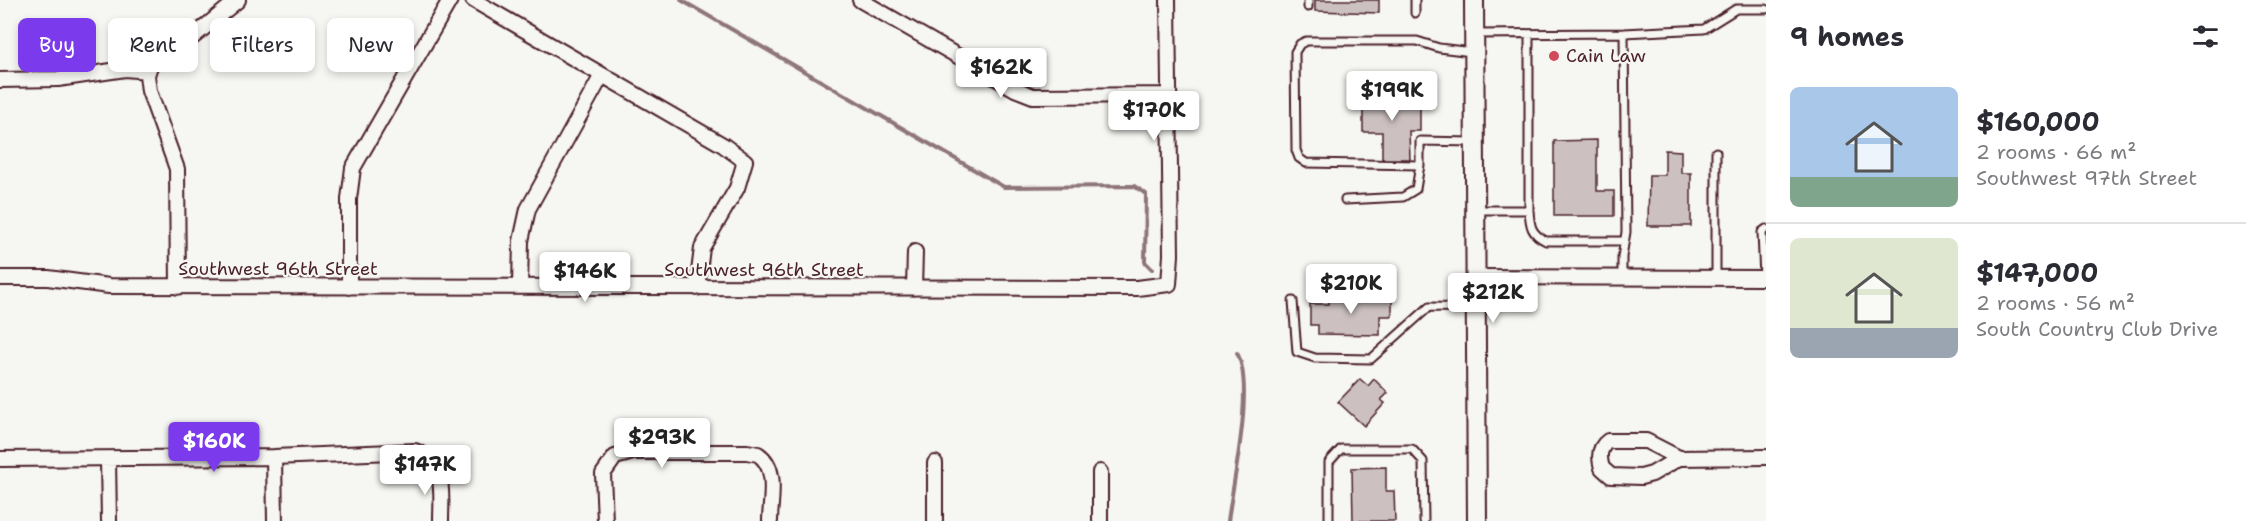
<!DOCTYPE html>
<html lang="en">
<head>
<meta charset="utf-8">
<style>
	:root { --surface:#fff; --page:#f2f2f3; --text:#2b2b33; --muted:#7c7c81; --line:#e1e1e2; --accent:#7c3aed }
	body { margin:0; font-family:"Shantell Sans",sans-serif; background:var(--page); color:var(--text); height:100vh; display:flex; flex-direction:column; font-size:22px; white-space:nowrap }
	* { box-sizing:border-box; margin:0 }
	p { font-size:20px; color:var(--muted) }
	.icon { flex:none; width:33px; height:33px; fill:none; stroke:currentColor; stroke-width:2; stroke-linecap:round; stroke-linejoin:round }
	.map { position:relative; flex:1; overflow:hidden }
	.drawer { display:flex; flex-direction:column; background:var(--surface); width:480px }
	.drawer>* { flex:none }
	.hud { position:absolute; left:18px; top:18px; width:570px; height:54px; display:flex; gap:12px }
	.price { position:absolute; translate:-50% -51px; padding:0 14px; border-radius:6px; background:#fff; color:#222; font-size:20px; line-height:39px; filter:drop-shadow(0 2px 3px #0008) }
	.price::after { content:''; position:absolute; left:50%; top:36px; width:18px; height:14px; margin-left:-9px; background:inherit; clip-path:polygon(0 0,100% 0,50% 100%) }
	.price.selected { background:var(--accent); color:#fff }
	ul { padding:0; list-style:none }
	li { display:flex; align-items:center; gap:18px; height:150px; padding:0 24px }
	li+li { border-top:2px solid var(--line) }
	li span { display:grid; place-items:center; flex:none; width:168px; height:120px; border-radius:9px; color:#555 }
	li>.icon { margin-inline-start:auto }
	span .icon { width:72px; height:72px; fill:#fffc; stroke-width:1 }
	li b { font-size:26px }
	h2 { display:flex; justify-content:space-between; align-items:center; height:72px; padding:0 24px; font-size:26px }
	.pill { padding:0 21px; border-radius:9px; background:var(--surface); box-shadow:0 3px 9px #0003; font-size:21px; line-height:54px }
	.pill.selected { background:var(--accent); color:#fff }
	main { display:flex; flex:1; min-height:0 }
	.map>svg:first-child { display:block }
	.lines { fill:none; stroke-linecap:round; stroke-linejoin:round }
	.stream { stroke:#8e747a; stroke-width:4 }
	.building { fill:#ccc1c0; stroke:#4a1f2b; stroke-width:1.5 }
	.lane-casing { stroke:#4a1f2b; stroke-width:11 }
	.street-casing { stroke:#4a1f2b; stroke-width:18 }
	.secondary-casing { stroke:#4a1f2b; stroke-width:22 }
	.lane { stroke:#f6f6f2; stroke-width:7 }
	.street { stroke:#f6f6f2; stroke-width:14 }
	.secondary { stroke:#f6f6f2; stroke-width:18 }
	.poi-dot { fill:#d1495b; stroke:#f6f6f2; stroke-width:2 }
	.labels { text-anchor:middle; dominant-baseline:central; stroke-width:4.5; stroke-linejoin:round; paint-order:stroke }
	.poi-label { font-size:18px; fill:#4a1f2b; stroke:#f6f6f2; text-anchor:start }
	.street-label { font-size:18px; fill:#4a1f2b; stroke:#f6f6f2 }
</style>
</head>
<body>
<main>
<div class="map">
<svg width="1766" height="521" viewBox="0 0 1766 521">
	<rect width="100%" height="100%" fill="#f6f6f2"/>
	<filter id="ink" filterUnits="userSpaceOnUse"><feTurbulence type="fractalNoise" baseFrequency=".0167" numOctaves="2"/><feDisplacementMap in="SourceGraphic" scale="12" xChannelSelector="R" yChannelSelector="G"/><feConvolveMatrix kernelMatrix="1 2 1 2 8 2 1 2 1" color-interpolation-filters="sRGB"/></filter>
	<g filter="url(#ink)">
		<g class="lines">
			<path class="stream" d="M681 0 1004 187 1134 186 1146 194 1145 262 1152 269
				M1228 521C1233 481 1255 386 1237 353"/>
		</g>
		<path class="building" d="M1315 0H1379V13L1315 11Z
			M1369 90H1383L1384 95H1409V99H1420V131H1409L1410 159H1382V132H1363V101L1369 100Z
			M1597 140V191H1614V216H1554V141Z
			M1665 150 1681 151V173H1691V226H1648L1649 175H1665Z
			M1329 297H1392V316H1380V335L1318 334V325H1310V304H1329Z
			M1360 379 1368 386 1374 379 1388 393 1381 400 1385 403 1364 426 1338 402Z
			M1386 467V491H1394L1395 521H1353L1352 468Z"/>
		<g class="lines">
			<g class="lane-casing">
				<path id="lane" d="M1308 0V7
					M1415 0V13
					M1477 34 1624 33 1704 29 1736 9H1766
					M1529 34V210
					M1472 52 1439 48 1417 41H1306L1300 44 1295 52 1296 150 1299 158 1306 163 1420 165V141L1474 142
					M1345 200 1403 197 1416 189 1420 165
					M1476 210H1529C1530 226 1531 234 1546 241H1624
					M1622 278V257L1626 232 1624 33
					M1716 278V152
					M1764 278 1762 232 1766 229
					M1293 301 1297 352 1315 358 1371 359 1429 307 1476 308
					M1329 521V462L1341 449H1412L1423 461 1424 521"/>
			</g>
			<g class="street-casing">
				<path id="street" d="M473 0 723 145 745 161 737 188 702 248 697 288
					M860 0 1015 89 1033 96 1169 95
					M0 80 58 79 125 69 148 71
					M1476 277 1766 278
					M0 278H48L109 286 1137 288 1169 284 1171 255 1168 0
					M178 287 177 169 149 91 147 75 150 66 159 55 194 36 238 0
					M349 287V199L353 168 450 0
					M520 287 521 241 528 209 602 75
					M914 288 915 252
					M274 457 275 521
					M1679 458 1646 441H1608C1598 448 1599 458 1602 468L1611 476 1641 477 1652 474 1679 458 1766 457
					M0 459 274 457 415 451C447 463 441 493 441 521
					M108 459 109 521
					M935 463V521
					M1100 472V521
					M605 521 603 474 615 457 633 452H747L758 454C779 468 770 500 770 521"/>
			</g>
			<g class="secondary-casing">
				<path id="secondary" d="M1474 0 1477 521"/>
			</g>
			<use href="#lane" class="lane"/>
			<use href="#street" class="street"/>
			<use href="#secondary" class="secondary"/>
		</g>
	</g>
	<circle class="poi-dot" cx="1554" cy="56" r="6"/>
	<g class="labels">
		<g class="poi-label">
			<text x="1566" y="56">Cain Law</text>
		</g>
		<g class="street-label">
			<text x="278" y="269">Southwest 96th Street</text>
			<text x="764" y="270">Southwest 96th Street</text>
		</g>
	</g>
</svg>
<b class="price" style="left:1001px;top:99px">$162K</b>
<b class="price" style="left:1392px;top:122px">$199K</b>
<b class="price" style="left:1154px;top:142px">$170K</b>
<b class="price" style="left:585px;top:303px">$146K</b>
<b class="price" style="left:1351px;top:315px">$210K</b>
<b class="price" style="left:1493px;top:324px">$212K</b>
<b class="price" style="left:662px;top:469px">$293K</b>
<b class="price selected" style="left:214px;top:473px">$160K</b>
<b class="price" style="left:425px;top:496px">$147K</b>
<div class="hud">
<a class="pill selected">Buy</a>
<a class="pill">Rent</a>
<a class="pill">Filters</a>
<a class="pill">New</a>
</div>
</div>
<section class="drawer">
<h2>9 homes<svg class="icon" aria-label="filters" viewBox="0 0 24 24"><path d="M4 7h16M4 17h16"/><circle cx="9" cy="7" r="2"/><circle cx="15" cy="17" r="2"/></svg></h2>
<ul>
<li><span style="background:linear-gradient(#a9c7e8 75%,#7fa58c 0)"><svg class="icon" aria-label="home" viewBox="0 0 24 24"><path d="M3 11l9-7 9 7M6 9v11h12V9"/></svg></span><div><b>$160,000</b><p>2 rooms · 66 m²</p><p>Southwest 97th Street</p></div></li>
<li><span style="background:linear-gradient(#dfe7d0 75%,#9aa5b1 0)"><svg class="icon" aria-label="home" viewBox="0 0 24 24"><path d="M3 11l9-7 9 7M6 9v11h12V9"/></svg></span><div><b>$147,000</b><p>2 rooms · 56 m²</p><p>South Country Club Drive</p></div></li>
</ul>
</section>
</main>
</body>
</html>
